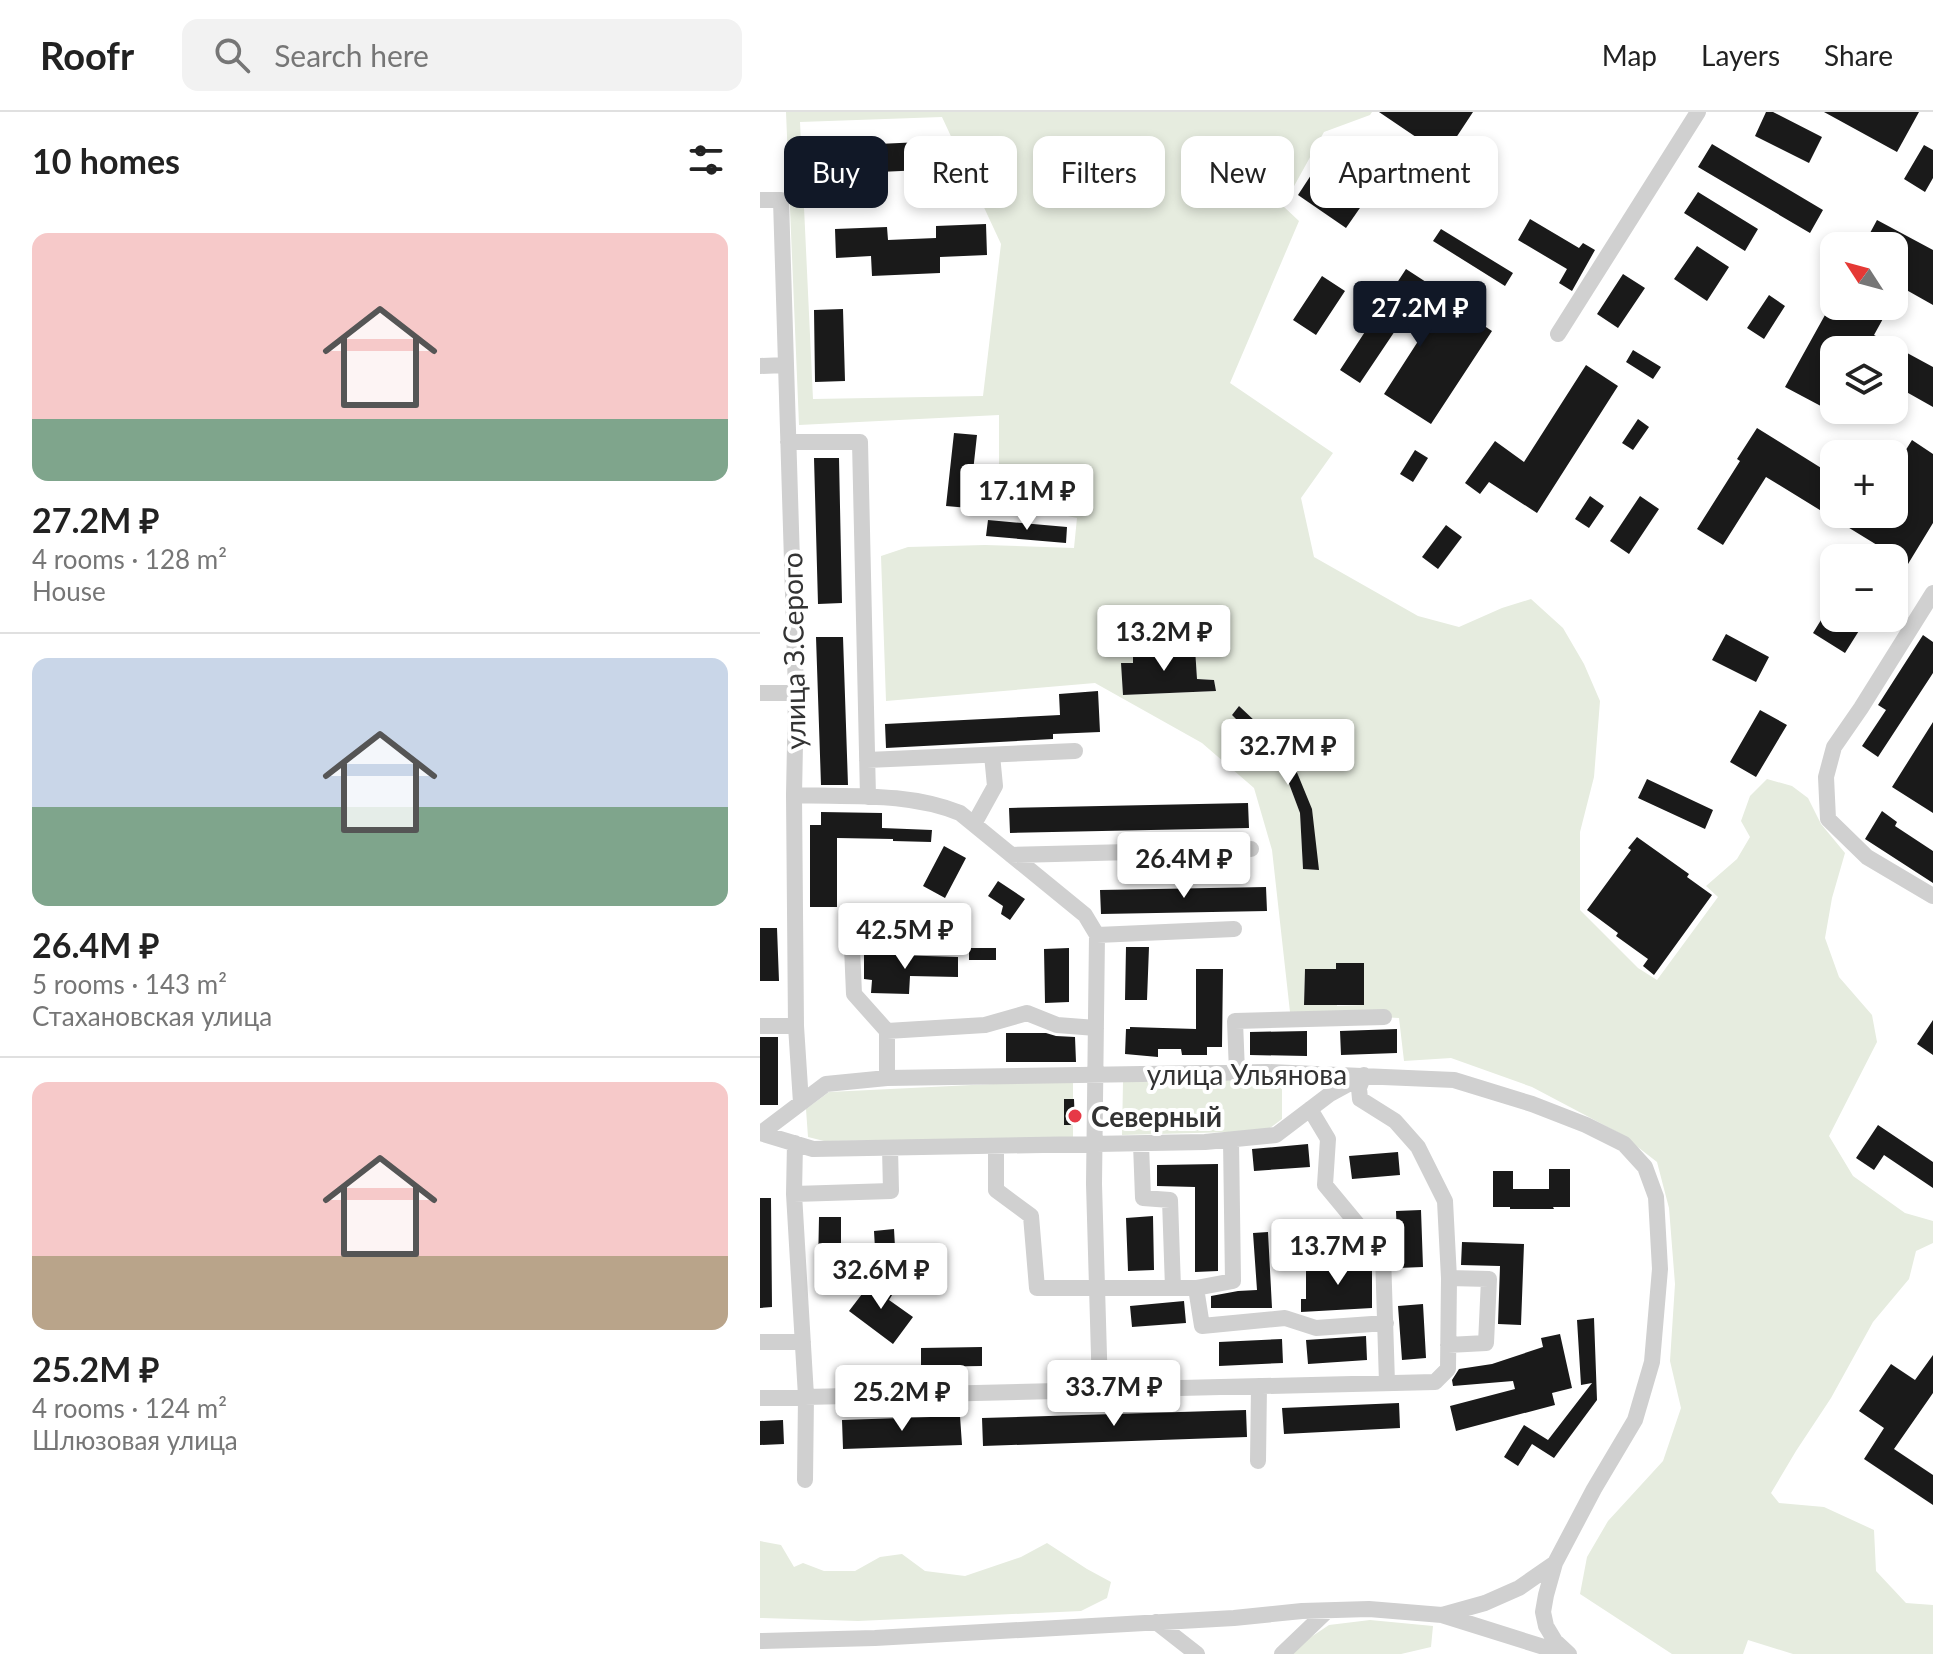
<!DOCTYPE html>
<html lang="en">
<head>
<meta charset="utf-8">
<style>
	:root { --surface:#fff; --page:#f2f2f2; --text:#222; --muted:#767676; --line:#e0e0e0; --accent:#111827 }
	body { margin:0; font-family:Lato,sans-serif; background:var(--page); color:var(--text); height:100vh; display:flex; flex-direction:column; font-size:30px; white-space:nowrap }
	* { box-sizing:border-box; margin:0 }
	p { font-size:26px; color:var(--muted) }
	.icon { flex:none; width:44px; height:44px; fill:none; stroke:currentColor; stroke-width:2; stroke-linecap:round; stroke-linejoin:round }
	.map { position:relative; flex:1; overflow:hidden }
	.drawer { display:flex; flex-direction:column; background:var(--surface); width:760px }
	.drawer>* { flex:none }
	.top-card { position:absolute; left:24px; top:24px; width:760px; height:72px; display:flex; gap:16px }
	.needle { width:52px; rotate:306deg }
	.tools { position:absolute; left:1060px; top:120px; display:grid; gap:16px }
	.tools a { display:grid; place-items:center; width:88px; height:88px; border-radius:16px; background:var(--surface); box-shadow:0 4px 12px #0003; font-size:40px }
	.price { position:absolute; translate:-50% -68px; padding:0 18px; border-radius:8px; background:#fff; color:#222; font-size:26px; line-height:52px; filter:drop-shadow(0 2px 4px #0008) }
	.price::after { content:''; position:absolute; left:50%; top:48px; width:24px; height:18px; margin-left:-12px; background:inherit; clip-path:polygon(0 0,100% 0,50% 100%) }
	.price.active { background:var(--accent); color:#fff }
	ul { padding:0; list-style:none }
	li { display:grid; align-content:center; gap:16px; height:424px; padding:0 32px }
	li+li { border-top:2px solid var(--line) }
	li span { display:grid; place-items:center; height:248px; border-radius:16px; color:#555 }
	li>.icon { margin-inline-start:auto }
	span .icon { width:144px; height:144px; fill:#fffc; stroke-width:1 }
	li b { font-size:34px }
	h2 { display:flex; justify-content:space-between; align-items:center; height:96px; padding:0 32px; font-size:34px }
	.chip { padding:0 28px; border-radius:16px; background:var(--surface); box-shadow:0 4px 12px #0003; font-size:28px; line-height:72px }
	.chip.active { background:var(--accent); color:#fff }
	header { display:flex; align-items:center; gap:48px; box-sizing:border-box; height:112px; padding:0 40px; background:var(--surface); border-bottom:2px solid var(--line) }
	header strong { font-size:38px }
	nav { display:flex; gap:44px; margin-inline-start:auto; font-size:28px }
	.search { width:560px; height:72px; background:var(--page); display:flex; align-items:center; gap:20px; box-sizing:border-box; padding:0 28px; border-radius:16px; color:var(--muted); font-size:30px }
	main { display:flex; flex:1; min-height:0 }
	.map>svg:first-child { display:block }
	.green { fill:#e6ecdf; fill-rule:evenodd }
	.building { fill:#1a1a1a }
	.lines { fill:none; stroke-linecap:round; stroke-linejoin:round }
	.minor { stroke:#d0d0d0; stroke-width:16 }
	.poi-dot { fill:#e63946; stroke:#fff; stroke-width:3 }
	.labels { text-anchor:middle; dominant-baseline:central; stroke-width:8; stroke-linejoin:round; paint-order:stroke }
	.street-label { font-size:28px; fill:#333; stroke:#fff }
	.poi-label { font-size:28px; font-weight:bold; fill:#333; stroke:#fff; text-anchor:start }
</style>
</head>
<body>
<header>
<strong>Roofr</strong>
<div class="search"><svg class="icon" aria-label="search" viewBox="0 0 24 24"><circle cx="10" cy="10" r="6"/><path d="M15 15l6 6"/></svg>Search here</div>
<nav><a>Map</a><a>Layers</a><a>Share</a></nav>
</header>
<main>
<section class="drawer">
<h2>10 homes<svg class="icon" aria-label="filters" viewBox="0 0 24 24"><path d="M4 7h16M4 17h16"/><circle cx="9" cy="7" r="2"/><circle cx="15" cy="17" r="2"/></svg></h2>
<ul>
<li><span style="background:linear-gradient(#f6c9c9 75%,#7fa58c 0)"><svg class="icon" aria-label="home" viewBox="0 0 24 24"><path d="M3 11l9-7 9 7M6 9v11h12V9"/></svg></span><div><b>27.2M ₽</b><p>4 rooms · 128 m²</p><p>House</p></div></li>
<li><span style="background:linear-gradient(#c9d6e8 60%,#7fa58c 0)"><svg class="icon" aria-label="home" viewBox="0 0 24 24"><path d="M3 11l9-7 9 7M6 9v11h12V9"/></svg></span><div><b>26.4M ₽</b><p>5 rooms · 143 m²</p><p>Стахановская улица</p></div></li>
<li><span style="background:linear-gradient(#f6c9c9 70%,#b9a48a 0)"><svg class="icon" aria-label="home" viewBox="0 0 24 24"><path d="M3 11l9-7 9 7M6 9v11h12V9"/></svg></span><div><b>25.2M ₽</b><p>4 rooms · 124 m²</p><p>Шлюзовая улица</p></div></li>
</ul>
</section>
<div class="map">
<svg width="1173" height="1542" viewBox="0 0 1173 1542">
	<rect width="100%" height="100%" fill="#fff"/>
	<path class="green" d="M26 0H612L610 3 564 20 523 94 539 109 470 271 573 341 541 386 554 445 658 504 699 515 742 496 771 487 803 516 824 552 840 589 834 665 820 720V798L878 856 897 868 958 785 946 774 977 747 990 725 981 709 990 684 1007 667 1032 674 1048 686 1061 712 1085 741 1072 786 1065 826 1079 865 1112 903 1117 930 1069 1024 1093 1064 1145 1101 1173 1109V1131L1156 1139 1149 1167 1113 1210 1071 1286 1036 1339 1011 1381 1019 1391 1064 1395 1114 1418 1116 1459 1146 1491 1173 1493V1542H1033L988 1528 983 1542H912L820 1482 827 1445 848 1409 903 1349 921 1296 910 1249 915 1172 909 1096 897 1050 861 1022 772 975 691 946 644 949 639 906 530 900 512 738 494 676 442 631 335 571 126 589 121 444 148 435 225 433 314 436 317 406 239 389V303L39 313ZM182 5 241 132 223 284 53 287 40 10ZM435 536 437 567 454 568 456 579 363 583 362 551H373V540ZM479 594 529 641 558 758 543 757 540 701 522 653 472 603ZM604 851V893L577 894 576 852ZM545 857H564L562 893H544Z
		M510 967 522 977V1007L506 1019 362 1023 363 970Z
		M313 968V1026L64 1029 48 1025 46 997 69 980Z
		M0 1429 21 1433 34 1455 43 1451 64 1459H95L120 1445 142 1442 165 1459 205 1464 261 1445 287 1431 327 1457 351 1470 347 1486 321 1499 98 1509 0 1506Z
		M610 1508 673 1514 671 1535 641 1542H533L542 1531 569 1513Z"/>
	<path class="building" d="M619 0H713L684 44Z
		M1006 0H1013L1062 25 1049 51 995 24Z
		M1064 0H1159L1137 40Z
		M183 29 185 57 119 60 118 32Z
		M952 32 1063 98 1050 121 938 55Z
		M1164 33 1173 38V66L1165 80 1144 67Z
		M553 60 602 93 586 116 538 83Z
		M938 80 998 117 985 139 924 101Z
		M770 107 819 136 823 131 835 138 812 179 799 171 807 157 758 128Z
		M1117 108 1173 138V193L1134 171V134H1103Z
		M226 112 227 143 180 145V161L112 164 111 144 76 146 75 117 127 115 128 128 176 126V114Z
		M681 117 753 161 745 174 673 129Z
		M937 134 969 155 947 189 914 167Z
		M646 157 666 170 651 193 673 207 685 188 732 219 671 312 624 282 664 220 643 207 600 271 580 258Z
		M863 162 885 176 858 216 837 202Z
		M562 164 585 179 556 223 533 208Z
		M1009 183 1025 194 1004 227 987 216Z
		M1070 194H1130L1114 223 1173 255V295L1134 273V238H1074V301L1025 275Z
		M83 197 85 269 55 270 54 198Z
		M873 238 901 255 893 267 866 250Z
		M826 253 858 274 777 401 729 370 720 382 705 371 735 329 764 350Z
		M878 307 889 315 873 338 862 331Z
		M997 316 1074 364V402H1134V357L1152 328 1173 342V411L1148 452 1006 365 963 433 937 417 980 349 977 347Z
		M194 321 217 323 209 396 186 394Z
		M655 338 668 346 653 370 640 362Z
		M54 346H79L82 491 58 492Z
		M830 384 844 394 829 416 815 407Z
		M880 384 899 397 869 442 850 429Z
		M228 408 307 415 306 431 226 424Z
		M686 413 702 425 678 457 662 445Z
		M1074 487V506H1107L1085 541 1053 521Z
		M966 522 1009 545 996 570 952 548Z
		M1163 523 1173 530V561L1118 645 1102 634 1126 598 1118 593Z
		M56 525H83L88 673H61Z
		M435 536 437 567 454 568 456 579 363 583 361 551H373V540Z
		M338 579 340 620 293 622V627L126 636 125 612 300 603 299 582Z
		M479 594 529 641 552 697 559 758 543 757 540 701 522 653 472 603Z
		M1000 598 1027 613 996 665 970 650Z
		M1173 610V701L1132 675Z
		M887 667 953 698 945 717 878 686Z
		M488 691 489 716 250 721 249 696Z
		M1122 699 1137 710 1135 714 1173 739V771L1105 727Z
		M61 700 122 701V716L172 718 171 730 133 729V727L77 726V795H50V713H61Z
		M877 725 929 762 927 765 952 783 894 863 883 854 888 847 856 824 858 821 827 798 871 738 868 736Z
		M184 734 206 746 185 786 163 774Z
		M238 769 265 787 250 808 241 802 243 794 228 784Z
		M506 775 507 799 341 802 340 778Z
		M185 796 197 806 187 819 174 809Z
		M0 816H17L19 869H0Z
		M366 835H389L387 888H365Z
		M209 836H236V848H209Z
		M309 836V890L285 891 284 837Z
		M104 842 198 845V865L150 864 149 882 111 881 112 868 104 867Z
		M576 851H604V893H544L545 857H576Z
		M436 857H463L462 935H447V943H422L421 937H398V945L365 942 366 917H370V915L436 917Z
		M1173 908V943L1157 932Z
		M637 917V941L581 943 580 919Z
		M547 919V944L490 943V920Z
		M246 921H286L296 924 315 925 316 950H246Z
		M0 925H18V993H0Z
		M304 987H314L315 1013H304Z
		M1118 1013 1173 1050V1076L1124 1043 1114 1058 1096 1046Z
		M548 1032 550 1055 494 1059 492 1037Z
		M638 1040 640 1063 592 1067 589 1044Z
		M458 1052V1159L435 1160V1075L397 1074V1053Z
		M789 1057H810V1095H793L794 1097H750V1095H733V1059H753V1077H789Z
		M0 1086H11L12 1195 0 1196Z
		M661 1098 663 1155 638 1156 636 1099Z
		M393 1104 394 1158 368 1159 366 1106Z
		M59 1105H81V1156L58 1155Z
		M134 1117 136 1153 116 1154 114 1119Z
		M508 1120 512 1196H451V1184L478 1179 497 1178 493 1121Z
		M702 1130 764 1132 761 1213 738 1212 740 1154 701 1153Z
		M612 1150V1196L541 1200V1187H546V1152Z
		M115 1165 134 1180 129 1188 153 1205 133 1232 89 1199Z
		M424 1189 426 1211 372 1215 370 1194Z
		M663 1192 666 1246 642 1248 638 1194Z
		M834 1206 837 1288 794 1346 772 1332 758 1354 744 1345 764 1313 788 1328 832 1271 821 1273 817 1208Z
		M800 1222 812 1276 792 1281 795 1293 696 1319 690 1294 755 1277 753 1269 693 1274 692 1268 699 1257 732 1252 783 1235 781 1226Z
		M606 1224 607 1248 548 1252 546 1228Z
		M522 1227 523 1251 459 1254V1230Z
		M222 1235V1254L161 1255V1236Z
		M1173 1243V1281L1134 1337 1173 1363V1393L1104 1347 1124 1316 1099 1299 1131 1252 1155 1268Z
		M639 1291 640 1316 524 1322 522 1296Z
		M486 1298 487 1325 223 1334 222 1306Z
		M200 1304 202 1333 83 1337 82 1308Z
		M23 1308 24 1332 0 1333V1309Z"/>
	<g class="lines">
		<path class="minor" d="M0 88H21L36 581 34 683 36 914 41 991
			M798 222 938 0
			M0 254 26 253
			M28 330H100L108 685
			M1173 481 1101 596 1074 635 1066 665 1068 707 1107 745 1173 784
			M0 581H36
			M107 648 315 639
			M34 683C90 685 148 680 200 701L325 803 337 823 334 1072 340 1278
			M214 712 235 674 232 643
			M251 743 491 737
			M337 823 474 817
			M92 835 94 882 127 919
			M0 914H36
			M477 960 475 909 624 905
			M127 966V919L225 913 267 901 297 913 336 916
			M550 997 568 1027 565 1073 623 1143 627 1271
			M0 1021 53 1037 445 1030 516 1023 570 982 603 964
			M1 1021 66 972 127 966 507 960 694 968 772 992 826 1013 864 1032 885 1055 896 1085 900 1157 892 1250 875 1308 834 1377 795 1451 786 1483 783 1500 786 1514 795 1529 809 1542
			M35 1031 34 1082 46 1284 45 1368
			M381 1032 383 1086 410 1088 413 1176
			M236 1034V1078L271 1104 277 1176H436L442 1214 525 1206 556 1216 626 1211
			M34 1082 131 1079 130 1036
			M436 1176 473 1169 471 1028
			M0 1230H43
			M688 1233 726 1231 729 1167 689 1166
			M0 1286 675 1270 688 1257 689 1166 685 1089 658 1035 635 1009 600 987 599 976 604 963
			M498 1349 499 1274
			M682 1503 725 1491 759 1476 795 1451
			M396 1510 437 1542
			M0 1529 115 1526 474 1506 542 1499 609 1497 682 1503 806 1542
			M522 1542 567 1499"/>
	</g>
	<circle class="poi-dot" cx="315" cy="1004" r="8"/>
	<g class="labels">
		<g class="street-label">
			<text transform="translate(33 539) rotate(-91)">улица З.Серого</text>
			<text x="487" y="962">улица Ульянова</text>
		</g>
		<g class="poi-label">
			<text x="331" y="1004">Северный</text>
		</g>
	</g>
</svg>
<div class="tools">
<a><svg class="needle" viewBox="-14 -14 28 28"><path d="M0-13l5 13h-10z" fill="#e53935"/><path d="M0 13l5-13h-10z" fill="#767676"/></svg></a>
<a><svg class="icon" aria-label="layers" viewBox="0 0 24 24"><path d="M12 4l9 5-9 5-9-5zM3 14l9 5 9-5"/></svg></a>
<a>+</a>
<a>−</a>
</div>
<b class="price active" style="left:660px;top:237px">27.2M ₽</b>
<b class="price" style="left:267px;top:420px">17.1M ₽</b>
<b class="price" style="left:404px;top:561px">13.2M ₽</b>
<b class="price" style="left:528px;top:675px">32.7M ₽</b>
<b class="price" style="left:424px;top:788px">26.4M ₽</b>
<b class="price" style="left:145px;top:859px">42.5M ₽</b>
<b class="price" style="left:578px;top:1175px">13.7M ₽</b>
<b class="price" style="left:121px;top:1199px">32.6M ₽</b>
<b class="price" style="left:354px;top:1316px">33.7M ₽</b>
<b class="price" style="left:142px;top:1321px">25.2M ₽</b>
<div class="top-card">
<a class="chip active">Buy</a>
<a class="chip">Rent</a>
<a class="chip">Filters</a>
<a class="chip">New</a>
<a class="chip">Apartment</a>
</div>
</div>
</main>
</body>
</html>
